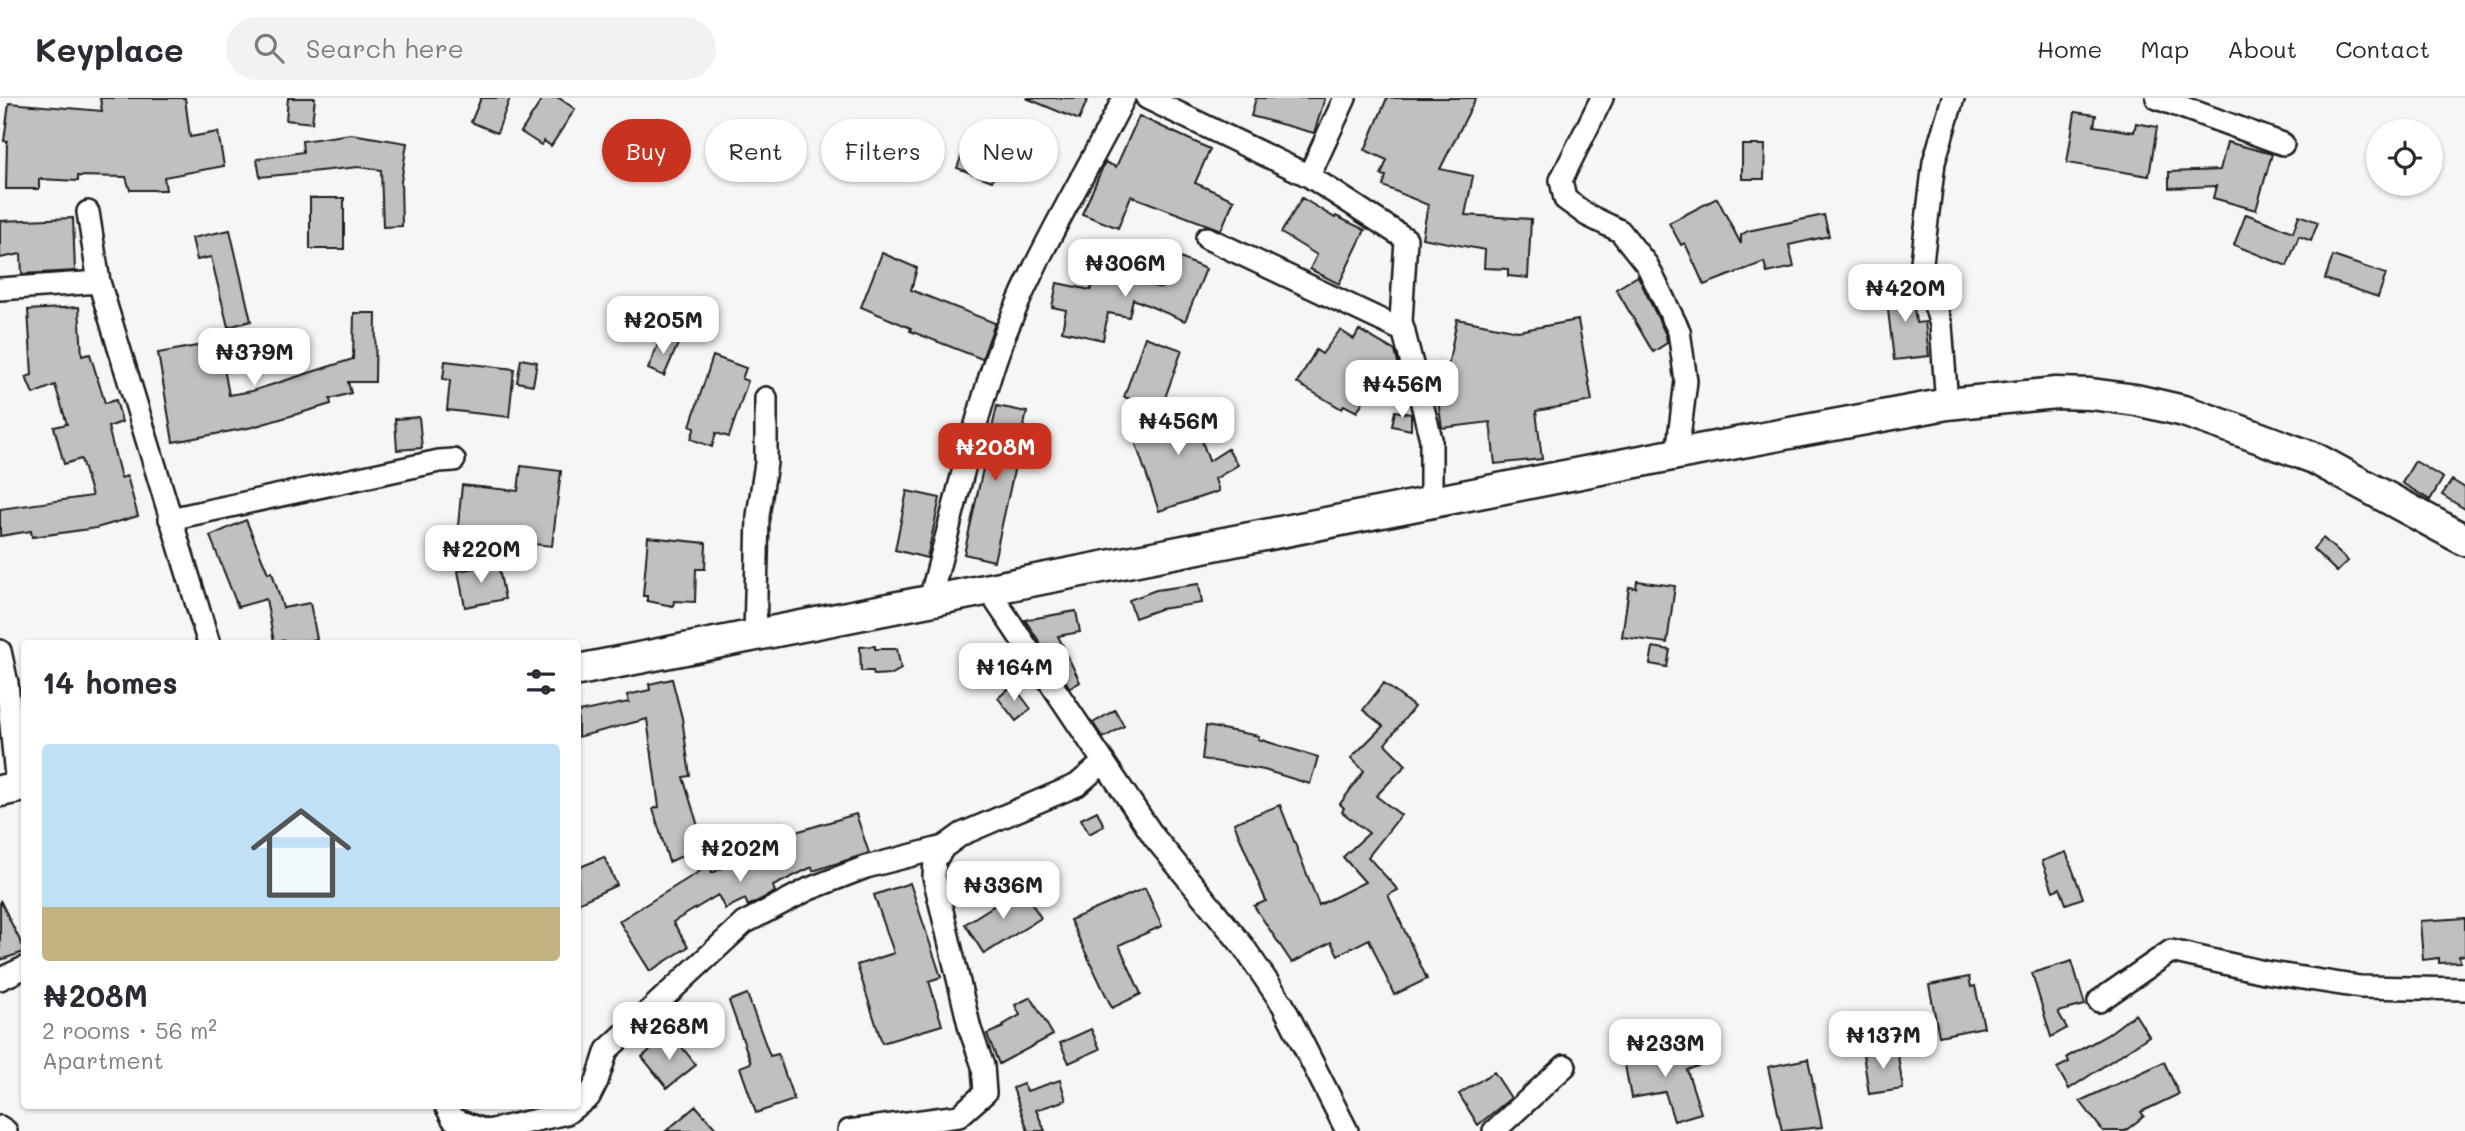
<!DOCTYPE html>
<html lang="en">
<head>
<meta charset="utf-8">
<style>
	:root { --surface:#fff; --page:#f2f2f3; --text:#2b2b33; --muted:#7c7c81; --line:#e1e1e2; --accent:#c8321e }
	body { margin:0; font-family:Mali,sans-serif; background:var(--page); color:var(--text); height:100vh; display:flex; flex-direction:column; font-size:26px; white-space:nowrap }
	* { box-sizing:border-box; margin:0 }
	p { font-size:23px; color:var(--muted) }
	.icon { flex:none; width:38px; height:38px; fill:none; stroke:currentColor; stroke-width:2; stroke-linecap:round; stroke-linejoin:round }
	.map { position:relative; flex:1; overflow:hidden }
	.details { position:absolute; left:21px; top:542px; width:560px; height:469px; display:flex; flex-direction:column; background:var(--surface); border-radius:7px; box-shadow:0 2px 5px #0004 }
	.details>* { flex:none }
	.top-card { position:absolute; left:602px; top:21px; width:665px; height:63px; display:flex; gap:14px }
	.fabs { position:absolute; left:2366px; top:21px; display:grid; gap:14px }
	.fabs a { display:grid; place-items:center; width:77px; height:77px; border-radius:50%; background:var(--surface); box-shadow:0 2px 5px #0004; font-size:35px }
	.price { position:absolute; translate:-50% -60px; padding:0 16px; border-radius:14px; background:#fff; color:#222; font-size:23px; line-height:46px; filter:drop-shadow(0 2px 4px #0008) }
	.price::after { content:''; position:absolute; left:50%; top:42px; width:21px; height:16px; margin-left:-10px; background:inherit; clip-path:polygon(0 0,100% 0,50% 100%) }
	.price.selected { background:var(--accent); color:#fff }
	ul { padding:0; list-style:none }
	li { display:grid; align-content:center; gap:14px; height:371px; padding:0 21px }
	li+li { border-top:2px solid var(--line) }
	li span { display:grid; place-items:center; height:217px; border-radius:7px; color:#555 }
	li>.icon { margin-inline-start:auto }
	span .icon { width:126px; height:126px; fill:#fffc; stroke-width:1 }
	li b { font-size:30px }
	h2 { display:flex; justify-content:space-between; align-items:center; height:84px; padding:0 21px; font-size:30px }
	.tag { padding:0 24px; border-radius:32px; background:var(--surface); box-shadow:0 2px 5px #0004; font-size:24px; line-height:63px }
	.tag.selected { background:var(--accent); color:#fff }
	header { display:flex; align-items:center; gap:42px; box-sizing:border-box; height:98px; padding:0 35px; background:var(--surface); border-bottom:2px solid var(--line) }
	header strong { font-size:33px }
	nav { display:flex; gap:38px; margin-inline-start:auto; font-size:24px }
	.search { width:490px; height:63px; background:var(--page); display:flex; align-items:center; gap:18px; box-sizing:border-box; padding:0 24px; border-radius:38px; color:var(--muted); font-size:26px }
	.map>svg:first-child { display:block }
	.building { fill:#c0c0c0; stroke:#1c1c1c; stroke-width:2 }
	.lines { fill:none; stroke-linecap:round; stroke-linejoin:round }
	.minor-casing { stroke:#1c1c1c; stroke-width:26 }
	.secondary-casing { stroke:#1c1c1c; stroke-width:35 }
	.minor { stroke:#fff; stroke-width:21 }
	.secondary { stroke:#fff; stroke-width:30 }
</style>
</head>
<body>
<header>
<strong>Keyplace</strong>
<div class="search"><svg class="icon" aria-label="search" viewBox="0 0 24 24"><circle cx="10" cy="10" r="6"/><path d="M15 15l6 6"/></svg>Search here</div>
<nav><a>Home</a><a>Map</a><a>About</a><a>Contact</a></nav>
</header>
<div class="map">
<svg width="2465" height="1033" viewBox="0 0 2465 1033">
	<rect width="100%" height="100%" fill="#f6f6f6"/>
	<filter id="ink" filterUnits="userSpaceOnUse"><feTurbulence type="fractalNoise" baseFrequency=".0143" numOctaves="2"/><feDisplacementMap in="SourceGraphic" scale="14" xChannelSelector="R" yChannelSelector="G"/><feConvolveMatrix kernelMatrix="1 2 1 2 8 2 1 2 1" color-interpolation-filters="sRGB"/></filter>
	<g filter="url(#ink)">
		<path class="building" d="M100 0H185L190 39 218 34 224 68 164 79 166 92H130L126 79 78 78V83L39 81V91H6L7 43H4L9 5 102 13Z
			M288 0H315L312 25 286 22Z
			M481 0H510L497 35 471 24Z
			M543 0H559L575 11 551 48 544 43 541 47 521 34Z
			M1026 0H1088L1079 22Z
			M1256 0H1325L1314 35 1251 18Z
			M1387 0H1476L1440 71 1473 78 1465 117 1531 121 1528 180 1508 178V171L1484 170 1485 152 1422 140 1428 107 1383 88 1386 78 1381 77 1387 62 1365 52Z
			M2075 14 2096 17 2094 28 2134 34 2136 25 2157 29 2149 78 2067 65Z
			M1139 18 1210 51 1195 85 1234 102 1221 132 1131 98 1118 130 1082 116 1105 64 1116 69Z
			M970 35 1007 49 992 83 957 70Z
			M351 36 407 45 401 84 402 128 383 129 381 72 359 69 260 79 257 61 303 54 302 43Z
			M2227 44 2272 56 2256 112 2213 100 2216 88 2169 90V74L2220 72Z
			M1742 47H1765L1764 81H1742Z
			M310 100H344V151H310Z
			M1302 100 1335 120 1336 118 1365 132 1339 186 1310 171 1317 157 1281 135Z
			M1717 100 1741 146V137L1748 133 1824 117 1829 138 1789 147 1794 169 1767 175 1764 164 1704 187 1685 145 1681 147 1669 125Z
			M2246 116 2293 134 2299 117 2318 124 2311 143 2299 138 2287 168 2234 147Z
			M73 120 75 173 22 176 21 156 0 160V123Z
			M230 132 251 223 228 229 211 159 197 162 192 140Z
			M882 155 917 170 911 192 995 225 982 261 910 233 911 230 861 209Z
			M2333 158 2386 176 2378 199 2325 181Z
			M1180 160 1206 171 1185 223 1133 201 1129 219 1108 215 1103 242 1062 233 1066 212 1052 209 1057 185 1091 192 1095 176 1162 190 1166 178 1172 181Z
			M1638 178 1666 237 1667 245 1653 254 1616 191Z
			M1911 184 1916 225 1925 224 1929 258 1894 262 1885 187Z
			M79 209 82 258 90 256 105 305 116 302 122 324 108 329 121 380 127 378 138 418 96 430 32 439 31 433 0 438V411L92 398 81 361 64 366 54 329 67 326 55 287 33 296 26 279 32 277 28 212Z
			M354 215H376L375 284H348L351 295 330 301 331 306 253 329 173 344 158 255 219 244 229 297 252 293 353 261Z
			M1457 221 1518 233 1578 222 1592 303 1536 313 1542 361 1495 366 1490 324 1442 330 1434 276 1447 274Z
			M1340 232 1354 241 1359 232 1395 253 1398 265 1386 286 1376 280 1357 314 1344 307 1342 311 1297 285 1316 252 1322 256Z
			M661 239 678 246 664 278 648 271Z
			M1145 239 1182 252 1161 311 1124 299Z
			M713 258 746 270 742 281 748 283 729 339 716 335 712 349 691 341 695 329 690 328Z
			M521 261 537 264 533 287 517 284Z
			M445 263 514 271 509 319 447 312 450 282 443 281Z
			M1188 303 1209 363 1228 351 1238 367 1215 381 1219 393 1159 413 1131 332 1135 331 1133 323Z
			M997 308 1027 314 994 463 964 456Z
			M1395 313 1411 316V332L1392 328Z
			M419 319 422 350 397 352 395 321Z
			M2415 363 2443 380 2430 402 2402 385Z
			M521 368 561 373 552 448 457 438 462 387 518 393Z
			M2452 382 2465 390V411L2442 397Z
			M907 393 940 400 927 460 895 452Z
			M246 422 268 475 272 474 283 510 310 505 317 541 290 546 285 542 274 544 266 501 238 509 210 438Z
			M648 439 706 445 705 471H696L695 504 674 503 673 508 647 503V498H643Z
			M2323 440 2348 463 2337 474 2313 451Z
			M498 466 505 501 465 509 458 473Z
			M1637 483 1675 488 1667 545 1622 539 1629 489 1636 490Z
			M1199 486 1202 505 1160 511 1135 520 1129 502 1156 492Z
			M1076 513 1080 534 1058 538 1080 584 1070 590 1025 522Z
			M875 548V551H897L901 571 892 576 874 577 873 573H861L860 549Z
			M1653 549 1670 552 1667 569 1650 566Z
			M672 581 682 620 690 678 683 679 704 748 669 764 653 711 659 709 647 621 578 639V614L629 604 627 597 650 592 649 586Z
			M1384 585 1414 609 1385 646 1406 667 1376 698 1401 717 1368 759 1398 792 1388 797 1427 881 1394 897 1369 841 1338 857 1331 844 1292 865 1254 808 1266 803 1234 725 1280 707 1319 807 1365 784 1343 759 1369 735 1342 714 1344 710 1340 706 1364 673 1351 660 1383 628 1363 612Z
			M1013 587 1031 611 1016 623 998 600Z
			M1115 612 1124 628 1103 640 1093 625Z
			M1206 628 1259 638 1258 641 1318 659 1310 686 1264 672 1202 661Z
			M1097 713 1104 728 1089 736 1081 721Z
			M856 716 869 755 813 773 812 769 773 788 775 794 748 808 745 801 725 811 718 797 673 824 688 849 650 873 619 823 710 767 712 775 796 734Z
			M2066 754 2083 800 2066 806 2060 790 2053 793 2042 763Z
			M604 759 617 787 578 805V770Z
			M910 785 941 879 929 883 942 927 882 945 857 867 894 855 874 797Z
			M1022 790 1041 820 984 856 965 826Z
			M1145 790 1162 828 1119 847 1141 896 1112 910 1070 822Z
			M0 802 24 851V854L0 862Z
			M2465 820V857L2459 858 2460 864 2439 865V860L2423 862 2420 823Z
			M2072 863 2085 907 2058 914 2067 930 2051 939 2032 875Z
			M1969 879 1971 889 1975 888 1984 929 1939 938 1929 887Z
			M747 896 770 958 778 956 794 1002 756 1015 740 969 751 965 729 903Z
			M1031 899 1053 937 999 966 987 936 1004 929 1003 927 1020 917 1015 907Z
			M2135 916 2149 938 2069 991 2057 970 2069 964 2067 959 2107 937Z
			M1091 931 1100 951 1069 965 1060 945Z
			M662 942 669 950 677 943 696 967 667 990 642 959Z
			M1696 950 1703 966 1687 972 1701 1015 1674 1023 1665 994 1631 1000 1623 956 1652 951 1654 961 1662 959 1663 963Z
			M1897 951 1903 991 1869 996 1863 956Z
			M1808 961 1822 1029 1782 1033 1768 969Z
			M2164 964 2179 996 2141 1014 2144 1018 2125 1033H2103L2080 1003Z
			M1494 974 1511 1000 1478 1027 1459 996Z
			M1060 982 1066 1002 1036 1012 1045 1033H1028L1013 990 1023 986 1027 993Z
			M696 1008 718 1033H666Z"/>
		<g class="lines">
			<g class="minor-casing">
				<path id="minor" d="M1147 0 1309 78 1406 141 1401 223 1431 341V404
					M1602 0 1561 82 1565 101 1587 117 1620 133 1647 167 1679 233 1686 283 1677 356
					M2157 0 2283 46
					M1309 78 1345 0
					M88 114 99 184 209 546
					M1207 140 1404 233
					M0 191 99 184
					M1947 306 1941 227 1922 164 1934 64 1953 0
					M170 421 439 363 454 362
					M989 493 1154 739 1243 848 1283 907 1347 1033
					M929 505C951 425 969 342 995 263 1027 170 1080 87 1124 0
					M755 537 758 418 766 365V300
					M0 553 7 585 17 689
					M0 881 24 870
					M2099 903 2171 853 2264 874 2360 889 2465 891
					M578 1007 589 999 597 983 607 952 744 825 809 791 866 769 944 749
					M446 1008 453 1021 486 1033
					M0 1029 6 1033
					M488 1033 567 1015 576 1008
					M849 1033 959 1018 985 995 983 968 970 931 934 779 935 762 944 749 962 736 1077 687 1104 664
					M1494 1033 1565 968"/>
			</g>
			<g class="secondary-casing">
				<path id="secondary" d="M578 572 1677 356 1947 306 2056 295 2091 296 2136 302 2184 313 2241 333 2314 360 2465 442
					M0 693 24 688"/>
			</g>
			<use href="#minor" class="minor"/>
			<use href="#secondary" class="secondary"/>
		</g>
	</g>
</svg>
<div class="fabs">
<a><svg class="icon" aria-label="locate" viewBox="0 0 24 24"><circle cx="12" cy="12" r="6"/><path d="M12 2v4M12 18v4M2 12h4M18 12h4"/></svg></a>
</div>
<b class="price" style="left:1125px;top:201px">₦306M</b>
<b class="price" style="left:1905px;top:226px">₦420M</b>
<b class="price" style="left:663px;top:258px">₦205M</b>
<b class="price" style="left:254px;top:290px">₦379M</b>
<b class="price" style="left:1402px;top:322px">₦456M</b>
<b class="price" style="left:1178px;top:359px">₦456M</b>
<b class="price selected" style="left:995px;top:385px">₦208M</b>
<b class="price" style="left:481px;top:487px">₦220M</b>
<b class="price" style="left:1014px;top:605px">₦164M</b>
<b class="price" style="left:740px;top:786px">₦202M</b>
<b class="price" style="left:1003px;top:823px">₦336M</b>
<b class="price" style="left:669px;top:964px">₦268M</b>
<b class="price" style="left:1883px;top:973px">₦137M</b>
<b class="price" style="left:1665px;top:981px">₦233M</b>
<div class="top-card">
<a class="tag selected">Buy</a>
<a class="tag">Rent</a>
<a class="tag">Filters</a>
<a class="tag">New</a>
</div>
<section class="details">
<h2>14 homes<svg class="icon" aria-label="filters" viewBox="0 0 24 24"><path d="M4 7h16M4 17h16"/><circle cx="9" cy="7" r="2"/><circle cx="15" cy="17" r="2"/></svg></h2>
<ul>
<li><span style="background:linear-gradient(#bfe0f5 75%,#c2b280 0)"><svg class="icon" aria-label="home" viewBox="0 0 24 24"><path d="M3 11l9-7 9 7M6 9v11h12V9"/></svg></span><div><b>₦208M</b><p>2 rooms · 56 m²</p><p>Apartment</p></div></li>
</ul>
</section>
</div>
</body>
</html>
